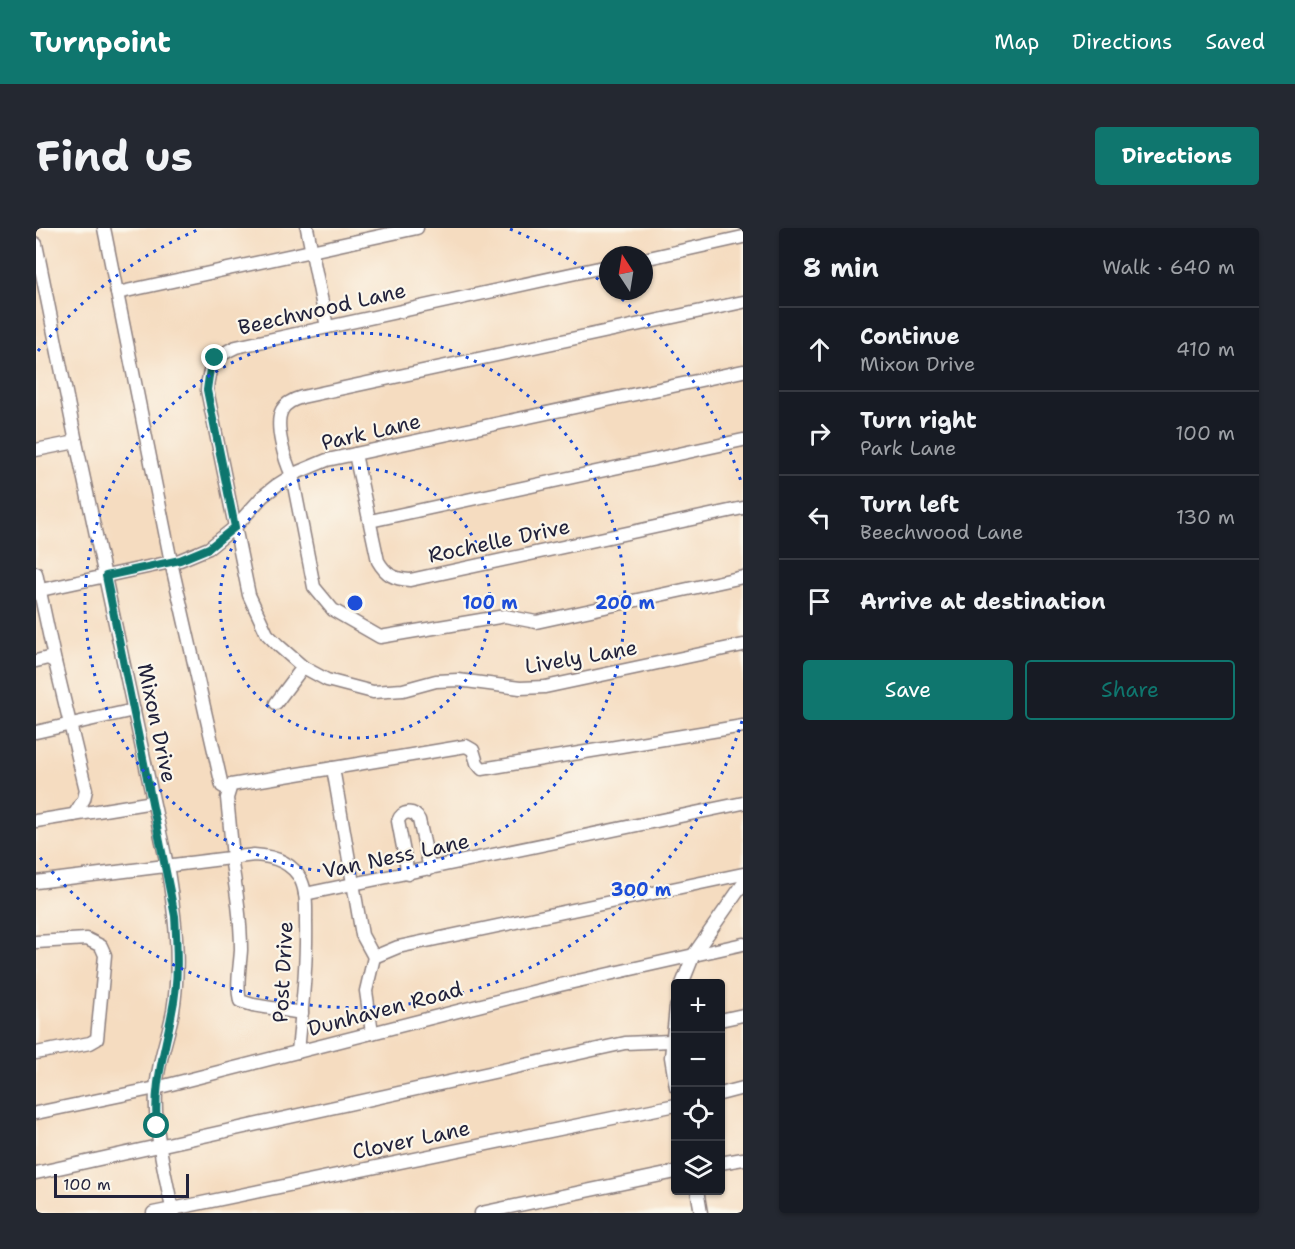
<!DOCTYPE html>
<html lang="en">
<head>
<meta charset="utf-8">
<style>
  body { margin:0; font-family:"Shantell Sans",sans-serif; background:#242831; color:#f1f3f6 }
  .controls { position:absolute; right:18px; bottom:18px; display:grid; overflow:hidden; border-radius:6px; box-shadow:0 2px 4px #0004 }
  .controls button { width:54px; height:54px; display:grid; place-items:center; padding:0; border:0; border-bottom:2px solid #363941; background:#171b24; color:#f1f3f6; font:30px sans-serif }
  .compass { position:absolute; left:563px; top:18px; width:54px; height:54px; border-radius:50%; background:#171b24; box-shadow:0 2px 4px #0004; rotate:348deg }
  .scale { position:absolute; left:18px; bottom:15px; width:135px; box-sizing:border-box; padding-left:6px; border:3px solid #22223b; border-top:0; font-size:16px; line-height:21px; white-space:nowrap; color:#22223b; -webkit-text-stroke:4px #fbf7ec; paint-order:stroke }
  .stop { position:absolute; width:18px; height:18px; margin:-14px; border:4px solid #0f766e; border-radius:50%; background:#fff }
  .stop.end { background:#0f766e; border-color:#fff; box-shadow:0 2px 6px #0008 }
  .list { margin:0; padding:0; list-style:none }
  h2 { display:flex; justify-content:space-between; align-items:center; height:78px; margin:0; padding:0 24px; font-size:26px }
  h2 small { font-size:20px; font-weight:400; color:#9ea1a6 }
  .list li { display:grid; grid-template-columns:39px 1fr auto; gap:18px; align-items:center; box-sizing:border-box; height:84px; padding:0 24px; border-top:2px solid #363941 }
  .list b { display:block; font-size:22px; white-space:nowrap }
  .list p { margin:0; font-size:20px; white-space:nowrap; color:#9ea1a6 }
  .list em { font-size:20px; font-style:normal; color:#9ea1a6 }
  .actions { display:flex; gap:12px; padding:18px 24px }
  .actions a { flex:1; padding:14px 0; border:2px solid #0f766e; border-radius:6px; text-align:center; font-size:21px; color:#0f766e }
  .actions .main { background:#0f766e; color:#fff }
  .icon { flex:none; width:33px; height:33px; fill:none; stroke:currentColor; stroke-width:2; stroke-linecap:round; stroke-linejoin:round }
  .map { position:relative; flex:none; width:707px; height:985px; overflow:hidden; border-radius:6px }
  header { display:flex; align-items:center; gap:36px; box-sizing:border-box; height:84px; padding:0 30px; background:#0f766e; color:#fff }
  header strong { font-size:28px }
  nav { display:flex; gap:33px; margin-inline-start:auto; font-size:21px }
  .intro { display:flex; align-items:center; justify-content:space-between; box-sizing:border-box; height:144px; padding:0 36px }
  h1 { margin:0; font-size:42px }
  .button { padding:15px 27px; border-radius:6px; background:#0f766e; color:#fff; font-size:21px; font-weight:700 }
  main { display:flex; gap:36px; padding:0 36px }
  aside { flex:1; background:#171b24; border-radius:6px; box-shadow:0 2px 4px #0004 }
  .map>svg:first-child { display:block }
</style>
</head>
<body>
<header>
<strong>Turnpoint</strong>
<nav><a>Map</a><a>Directions</a><a>Saved</a></nav>
</header>
<div class="intro"><h1>Find us</h1><a class="button">Directions</a></div>
<main>
<div class="map">
<svg width="707" height="985" viewBox="0 0 707 985">
  <rect width="100%" height="100%" fill="#fbf7ec"/>
  <filter id="ink" filterUnits="userSpaceOnUse"><feTurbulence type="fractalNoise" baseFrequency=".0167" numOctaves="2"/><feDisplacementMap in="SourceGraphic" scale="12" xChannelSelector="R" yChannelSelector="G"/><feConvolveMatrix kernelMatrix="1 2 1 2 8 2 1 2 1" color-interpolation-filters="sRGB"/></filter>
  <filter id="wash" filterUnits="userSpaceOnUse"><feTurbulence type="fractalNoise" baseFrequency=".008" numOctaves="4" result="noise"/><feDisplacementMap in="SourceGraphic" scale="24" xChannelSelector="R" yChannelSelector="G"/><feGaussianBlur stdDeviation="1.35" result="paint"/><feColorMatrix in="noise" values="0 0 0 0 0 0 0 0 0 0 0 0 0 0 0 0 0 1.4 0 .05"/><feComposite in="paint" operator="in"/></filter>
  <g filter="url(#wash)">
    <rect width="100%" height="100%" fill="#f5dcc0"/>
  </g>
  <g filter="url(#ink)">
    <g fill="none" stroke-linecap="round" stroke-linejoin="round">
      <defs>
        <g id="minor">
          <path d="M68,0l67,334 51,224 7,4"/>
          <path d="M271,0l20,99"/>
          <path d="M0,16l40,198 91,423c8,49 14,96 6,146 -5,27 -16,53 -17,80 -2,41 9,82 17,122"/>
          <path d="M608,31l99,-22"/>
          <path d="M572,38l-372,81c-21,9 -28,20 -29,43l42,205 18,39 12,12 24,21 24,13 46,12 30,-2 33,-9 22,-1 62,8 25,-1 198,-42"/>
          <path d="M81,65l300,-65"/>
          <path d="M707,74l-441,95c-7,2 -16,5 -20,13 -8,14 3,51 10,65l22,112 19,23 47,27 125,-21 31,6 207,-45"/>
          <path d="M0,222l40,-8"/>
          <path d="M319,226l23,107c8,14 16,18 32,19l333,-72"/>
          <path d="M334,293l373,-81"/>
          <path d="M0,345l19,89"/>
          <path d="M0,363l144,-31 29,-12 26,-21 28,-31 14,-11 19,-12 31,-13 416,-89"/>
          <path d="M0,433l12,-3 7,4 31,128 -2,9 -10,16"/>
          <path d="M240,475l27,-36"/>
          <path d="M0,504l98,-22"/>
          <path d="M297,540l29,167 12,22 24,-10 345,-73"/>
          <path d="M0,593l117,-19"/>
          <path d="M197,629l-6,-59 4,-13 235,-39 7,4 4,13 5,6 261,-43"/>
          <path d="M195,630c5,30 10,61 10,92 -1,17 -5,35 -1,51l13,4 49,8"/>
          <path d="M372,646l-10,-53c4,-11 16,-11 21,-1l11,49"/>
          <path d="M0,654l218,-27c18,1 38,7 47,25 6,13 5,28 5,42 1,43 -4,86 -8,130"/>
          <path d="M269,666l438,-91"/>
          <path d="M0,714l51,-3 14,7 4,9 -8,84 -7,4 -54,10"/>
          <path d="M646,756l12,-30 49,-70"/>
          <path d="M640,779l-5,50 5,30"/>
          <path d="M684,792l23,-5"/>
          <path d="M336,805l-6,-42 8,-34"/>
          <path d="M684,866l23,-6"/>
          <path d="M0,885l120,-25 404,-103 183,-41"/>
          <path d="M684,935l23,-4"/>
          <path d="M0,945l589,-130 46,-2"/>
          <path d="M661,962l4,23"/>
          <path d="M117,985l523,-108"/>
          <path d="M445,985l195,-41"/>
        </g>
      </defs>
      <use href="#minor" stroke="#8c7f7e" stroke-width="15"/>
      <use href="#minor" stroke="#fff" stroke-width="12"/>
    </g>
  </g>
  <g fill="none" stroke-linecap="round" stroke-linejoin="round" filter="url(#ink)">
    <path stroke="#0f766e" stroke-width="8" d="M121,898c-4,-42 8,-74 15,-114 7,-32 5,-64 3,-96l-69,-340 74,-16 29,-12 26,-21 -28,-137 3,-21 5,-11"/>
  </g>
  <g fill="none" stroke="#1d4ed8" stroke-width="3" stroke-dasharray="3 6">
    <circle cx="319" cy="375" r="135"/>
    <circle cx="319" cy="375" r="270"/>
    <path d="M706 493A405 405 0 0 1 2 627M2 123A405 405 0 0 1 164 1M474 1A405 405 0 0 1 571 58M579 65A405 405 0 0 1 706 257"/>
  </g>
  <g text-anchor="middle" stroke-width="4.5" stroke-linejoin="round" paint-order="stroke">
    <g font-size="21" fill="#22223b" stroke="#fbf7ec">
      <text transform="translate(286 81) rotate(-13)" y="7">Beechwood Lane</text>
      <text transform="translate(335 204) rotate(-13)" y="7">Park Lane</text>
      <text transform="translate(463 313) rotate(-12)" y="7">Rochelle Drive</text>
      <text transform="translate(545 429) rotate(-10)" y="7">Lively Lane</text>
      <text transform="translate(121 495) rotate(78)" y="7">Mixon Drive</text>
      <text transform="translate(360 628) rotate(-12)" y="7">Van Ness Lane</text>
      <text transform="translate(247 744) rotate(-87)" y="7">Post Drive</text>
      <text transform="translate(349 781) rotate(-15)" y="7">Dunhaven Road</text>
      <text transform="translate(375 912) rotate(-12)" y="7">Clover Lane</text>
    </g>
  </g>
  <circle cx="319" cy="375" r="9" fill="#1d4ed8" stroke="#fbf7ec" stroke-width="3"/>
  <g font-size="18" text-anchor="middle" font-weight="bold" fill="#1d4ed8" stroke="#fbf7ec" stroke-width="4.5" stroke-linejoin="round" paint-order="stroke">
    <text x="454" y="381">100 m</text>
    <text x="589" y="381">200 m</text>
    <text x="605" y="668">300 m</text>
  </g>
</svg>
<div class="controls">
<button>+</button>
<button>−</button>
<button><svg class="icon" aria-label="locate" viewBox="0 0 24 24"><circle cx="12" cy="12" r="6"/><path d="M12 2v4M12 18v4M2 12h4M18 12h4"/></svg></button>
<button><svg class="icon" aria-label="layers" viewBox="0 0 24 24"><path d="M12 4l9 5-9 5-9-5zM3 14l9 5 9-5"/></svg></button>
</div>
<svg class="compass" viewBox="-18 -18 36 36"><path d="M0-13l5 13h-10z" fill="#e53935"/><path d="M0 13l5-13h-10z" fill="#9ea1a6"/></svg>
<div class="scale">100 m</div>
<div class="stop" style="left:121px;top:898px"></div>
<div class="stop end" style="left:179px;top:130px"></div>
</div>
<aside>
<h2>8 min<small>Walk · 640 m</small></h2>
<ul class="list">
<li><svg class="icon" aria-label="ahead" viewBox="0 0 24 24"><path d="M12 20V5M6 11l6-6 6 6"/></svg><div><b>Continue</b><p>Mixon Drive</p></div><em>410 m</em></li>
<li><svg class="icon" aria-label="right" viewBox="0 0 24 24"><path d="M7 20v-9h11M14 6l5 5-5 5"/></svg><div><b>Turn right</b><p>Park Lane</p></div><em>100 m</em></li>
<li><svg class="icon" aria-label="left" viewBox="0 0 24 24"><path d="M17 20v-9H6M10 6l-5 5 5 5"/></svg><div><b>Turn left</b><p>Beechwood Lane</p></div><em>130 m</em></li>
<li><svg class="icon" aria-label="arrive" viewBox="0 0 24 24"><path d="M6 21V4h12l-3 4 3 4H6"/></svg><div><b>Arrive at destination</b></div></li>
</ul>
<div class="actions"><a class="main">Save</a><a>Share</a></div>
</aside>
</main>
</body>
</html>
